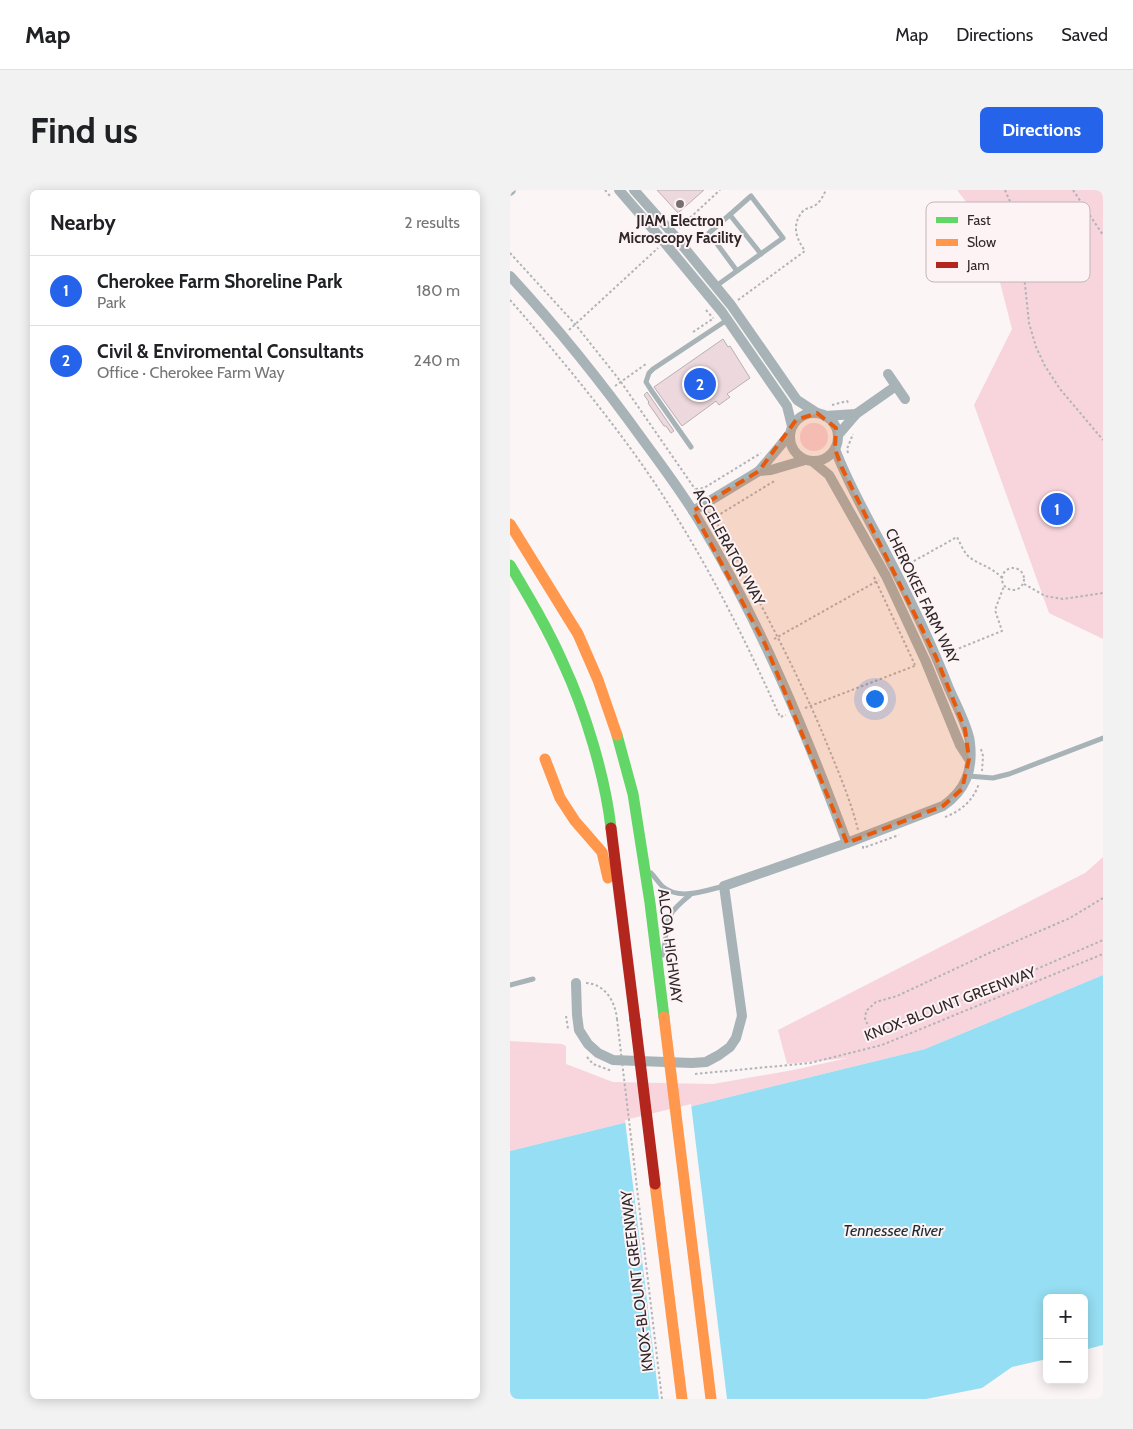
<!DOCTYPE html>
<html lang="en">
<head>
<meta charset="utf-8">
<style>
  body { margin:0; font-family:Cabin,sans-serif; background:#f2f2f2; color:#202124 }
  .controls { position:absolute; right:15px; bottom:15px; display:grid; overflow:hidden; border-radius:8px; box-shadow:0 2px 12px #0003 }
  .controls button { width:45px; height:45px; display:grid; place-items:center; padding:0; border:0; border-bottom:1px solid #e0e0e0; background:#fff; color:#202124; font:25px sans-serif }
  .you { position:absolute; left:364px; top:508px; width:18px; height:18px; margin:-12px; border:4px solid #fff; border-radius:50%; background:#1a73e8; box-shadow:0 0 0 8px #1a73e833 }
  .badge { display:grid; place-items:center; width:32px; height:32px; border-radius:50%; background:#2563eb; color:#fff; font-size:16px; font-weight:700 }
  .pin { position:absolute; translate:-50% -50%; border:2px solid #fff; box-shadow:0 1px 5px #0006 }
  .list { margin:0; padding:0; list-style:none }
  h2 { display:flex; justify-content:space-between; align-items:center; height:65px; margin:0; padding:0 20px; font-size:21px }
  h2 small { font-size:16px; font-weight:400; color:#757577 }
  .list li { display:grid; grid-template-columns:32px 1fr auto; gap:15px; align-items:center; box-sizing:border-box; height:70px; padding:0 20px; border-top:1px solid #e0e0e0 }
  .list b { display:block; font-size:19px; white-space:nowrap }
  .list p { margin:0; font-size:16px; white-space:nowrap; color:#757577 }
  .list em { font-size:16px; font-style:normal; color:#757577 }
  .map { position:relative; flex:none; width:593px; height:1209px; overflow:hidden; border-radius:8px }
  header { display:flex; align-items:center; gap:30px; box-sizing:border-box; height:70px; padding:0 25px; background:#fff; border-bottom:1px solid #e0e0e0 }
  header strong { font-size:24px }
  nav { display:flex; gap:28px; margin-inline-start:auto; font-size:18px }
  .intro { display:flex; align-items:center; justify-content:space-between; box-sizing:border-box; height:120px; padding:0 30px }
  h1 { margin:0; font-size:35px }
  .button { padding:12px 22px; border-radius:8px; background:#2563eb; color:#fff; font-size:18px; font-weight:700 }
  main { display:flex; gap:30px; padding:0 30px }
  aside { flex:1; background:#fff; border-radius:8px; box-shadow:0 2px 12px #0003 }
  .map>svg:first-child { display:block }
</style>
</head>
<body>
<header>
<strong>Map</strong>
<nav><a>Map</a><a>Directions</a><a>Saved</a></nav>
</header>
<div class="intro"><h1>Find us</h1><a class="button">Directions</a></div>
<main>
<aside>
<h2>Nearby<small>2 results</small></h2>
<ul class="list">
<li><span class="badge">1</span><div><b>Cherokee Farm Shoreline Park</b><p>Park</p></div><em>180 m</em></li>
<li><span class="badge">2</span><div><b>Civil &amp; Enviromental Consultants</b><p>Office · Cherokee Farm Way</p></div><em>240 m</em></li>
</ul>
</aside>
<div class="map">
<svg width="593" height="1209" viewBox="0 0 593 1209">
  <rect width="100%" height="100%" fill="#fbf5f6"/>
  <g fill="#f8d5dd">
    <path d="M447,0h146v449l-54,-26 -75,-208 38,-76 -26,-101z"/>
    <circle cx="304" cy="247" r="14"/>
    <path d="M593,667v118l-178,74 -415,102v-110l52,3 4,2v18l47,18 100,2 80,-14 55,-12 -61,6 -9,-34 307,-157z"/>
  </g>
  <path fill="#96def3" d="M593,785v370l-19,5v-52h-37v61l-35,8 -30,21 -56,11h-416v-248l415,-102z"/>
  <path fill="#fbf5f6" d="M181,914l36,295h-68l-34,-279z"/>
  <g fill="#ecd8dd" stroke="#b8b1b2">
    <path d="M147,0h47l-26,23z"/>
    <path d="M213,149l5,8 2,-1 20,32 -23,16 3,3 -11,8 -3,-4 -34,25 -28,-39z"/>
    <path d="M137,202l27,39 -3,2 -5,-7h-2l-16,-23 1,-1 -5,-7z"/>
  </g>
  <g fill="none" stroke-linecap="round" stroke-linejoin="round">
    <g stroke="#b0b4b7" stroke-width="2" stroke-dasharray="2.5 2.5" stroke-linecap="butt">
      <path d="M95,0l5,6"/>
      <path d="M495,0l10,23 5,24 9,86 7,24 9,19 15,23 43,51"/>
      <path d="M563,0l30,45"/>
      <path d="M169,38l41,-38"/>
      <path d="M0,63l65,71 46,58 74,107"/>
      <path d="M0,110c44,50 87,102 126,156 58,81 104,171 144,261l6,-2"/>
      <path d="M228,110l67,-49c-9,-13 -14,-26 -2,-40 3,-3 7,-3 11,-5 6,-3 9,-10 12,-16"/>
      <path d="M196,120l7,8"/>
      <path d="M59,140l89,-82"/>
      <path d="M183,142l21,-14"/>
      <path d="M105,196l31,-22"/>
      <path d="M322,215l15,-4 2,3"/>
      <path d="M338,263l-1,-4 6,-15"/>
      <path d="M188,308l-3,-9 9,-1 57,-35"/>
      <path d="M198,322l10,13c39,72 78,143 109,219 11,27 24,57 31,86"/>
      <path d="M202,329l64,-39"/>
      <path d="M395,376l52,-29c3,6 6,13 10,18 10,10 23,10 35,23"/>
      <circle cx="503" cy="389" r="11"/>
      <path d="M364,387l41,88"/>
      <path d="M514,394l21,12 18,3 40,-6"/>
      <path d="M264,449l105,-59"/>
      <path d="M435,464l57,-23 -7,-21 9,-24"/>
      <path d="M295,518l112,-43"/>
      <path d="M471,559l2,7 -1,15"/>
      <path d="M435,627c16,-6 29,-17 34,-34"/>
      <path d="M353,656v2l36,-13"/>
      <path d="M593,708l-33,20 -81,35 -92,43 -21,6 -10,9 -1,9 5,8 17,2 22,-8 121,-50 73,-32"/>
      <path d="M76,793c19,1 29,18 31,36"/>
      <path d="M56,826l2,13"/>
      <path d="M77,867l6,7 19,7"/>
      <path d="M185,884l115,-11 72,-18 221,-91"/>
    </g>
    <g stroke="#a7b3b6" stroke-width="5">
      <path d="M220,25l31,39"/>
      <path d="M206,96l7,-5 60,-43 -32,-42 -42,37 28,38"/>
      <path d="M181,257l-40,-57 -5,-8 3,-9 4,-4 74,-49"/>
      <path d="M458,586l25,2 16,-4 94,-36"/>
      <path d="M141,683c4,4 7,9 11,13 17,15 42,5 62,0"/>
      <path d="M153,765c7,-34 -4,-35 27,-60"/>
      <path d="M0,795l23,-6"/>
    </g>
    <g stroke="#a7b3b6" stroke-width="10">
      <path d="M109,0l45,52 58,70 65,94 5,20"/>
      <path d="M124,0l39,44 58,71 66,95 20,13"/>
      <path d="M0,1l1,-1"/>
      <path d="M0,86c48,52 92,107 133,164 20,27 41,55 58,84 60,100 105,209 146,319"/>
      <path d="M378,184l17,25"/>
      <circle cx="304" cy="247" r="24"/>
      <path d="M315,226l31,-2"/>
      <path d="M328,245l18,-21 40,-28"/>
      <path d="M302,271l17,14 57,101 40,86 34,83 9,14"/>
      <path d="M249,281l12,-1 34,-10"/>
      <path d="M183,321l66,-40 31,-37"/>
      <path d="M66,793l1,32 2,15 9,14 10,9 15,7 79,3 14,-1 13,-7 11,-8 6,-9 6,-22 -18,-130 123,-43 96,-37c23,-16 30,-36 27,-63 -1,-15 -16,-42 -22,-57 -18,-46 -40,-91 -63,-135 -17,-33 -37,-67 -50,-102"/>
    </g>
    <g stroke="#63d668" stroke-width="11">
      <path d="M0,375c19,32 38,64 53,98 22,47 42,113 48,165"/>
      <path d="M107,545l16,59 17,109 14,114"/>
    </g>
    <g stroke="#ff974d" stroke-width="11">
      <path d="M0,334l68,110 20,46 19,55"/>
      <path d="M35,569l15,39 15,23 27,31 6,26"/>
    </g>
    <path stroke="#b3261e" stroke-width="11" d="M101,638l24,192"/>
    <path stroke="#b0b4b7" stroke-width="2" stroke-dasharray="2.5 2.5" stroke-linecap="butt" d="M107,829l45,380"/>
    <g stroke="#ff974d" stroke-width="11">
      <path d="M154,827l47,382"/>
      <path d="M145,994l27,215"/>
    </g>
    <path stroke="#b3261e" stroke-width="11" d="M125,830l20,164"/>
  </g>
  <path fill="#e8590c" fill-opacity="0.2" stroke="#e8590c" stroke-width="4" stroke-dasharray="10 6" stroke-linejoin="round" d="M307,223l19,15 -1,21 7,19 94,189 29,72 4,30 -7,30 -19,17 -96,37 -82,-199 -72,-133 66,-40 37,-51z"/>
  <circle fill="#776f71" stroke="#fdf3f5" stroke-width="2" cx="170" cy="14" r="5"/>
  <g text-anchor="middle" stroke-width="4" stroke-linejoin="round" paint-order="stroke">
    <g font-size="15" font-weight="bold" fill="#302729" stroke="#fdf3f5">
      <text x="170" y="36">JIAM Electron<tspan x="170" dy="17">Microscopy Facility</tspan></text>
    </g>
    <g font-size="15" fill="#302729" stroke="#fdf3f5">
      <text transform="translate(219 357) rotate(61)" y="5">ACCELERATOR WAY</text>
      <text transform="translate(412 406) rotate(64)" y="5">CHEROKEE FARM WAY</text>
      <text transform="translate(160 756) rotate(83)" y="5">ALCOA HIGHWAY</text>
      <text transform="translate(440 814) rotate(-21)" y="5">KNOX-BLOUNT GREENWAY</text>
      <text transform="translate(127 1091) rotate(-97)" y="5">KNOX-BLOUNT GREENWAY</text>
    </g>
    <g font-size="16" font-style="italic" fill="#192c32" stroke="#fdf3f5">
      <text x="383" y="1046">Tennessee River</text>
    </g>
  </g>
  <rect x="416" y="12" width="164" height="80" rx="8" fill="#fdf3f5" stroke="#c0b6b8" stroke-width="1"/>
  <rect x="426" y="27" width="22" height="6" fill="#63d668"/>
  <rect x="426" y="49" width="22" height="7" fill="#ff974d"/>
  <rect x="426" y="72" width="22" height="6" fill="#b3261e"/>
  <g font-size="14" fill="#302729">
    <text x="457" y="35">Fast</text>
    <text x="457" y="57">Slow</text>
    <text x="457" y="80">Jam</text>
  </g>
</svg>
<div class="controls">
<button>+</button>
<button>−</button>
</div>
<div class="you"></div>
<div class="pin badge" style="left:547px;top:319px">1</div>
<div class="pin badge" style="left:190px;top:194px">2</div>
</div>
</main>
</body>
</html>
